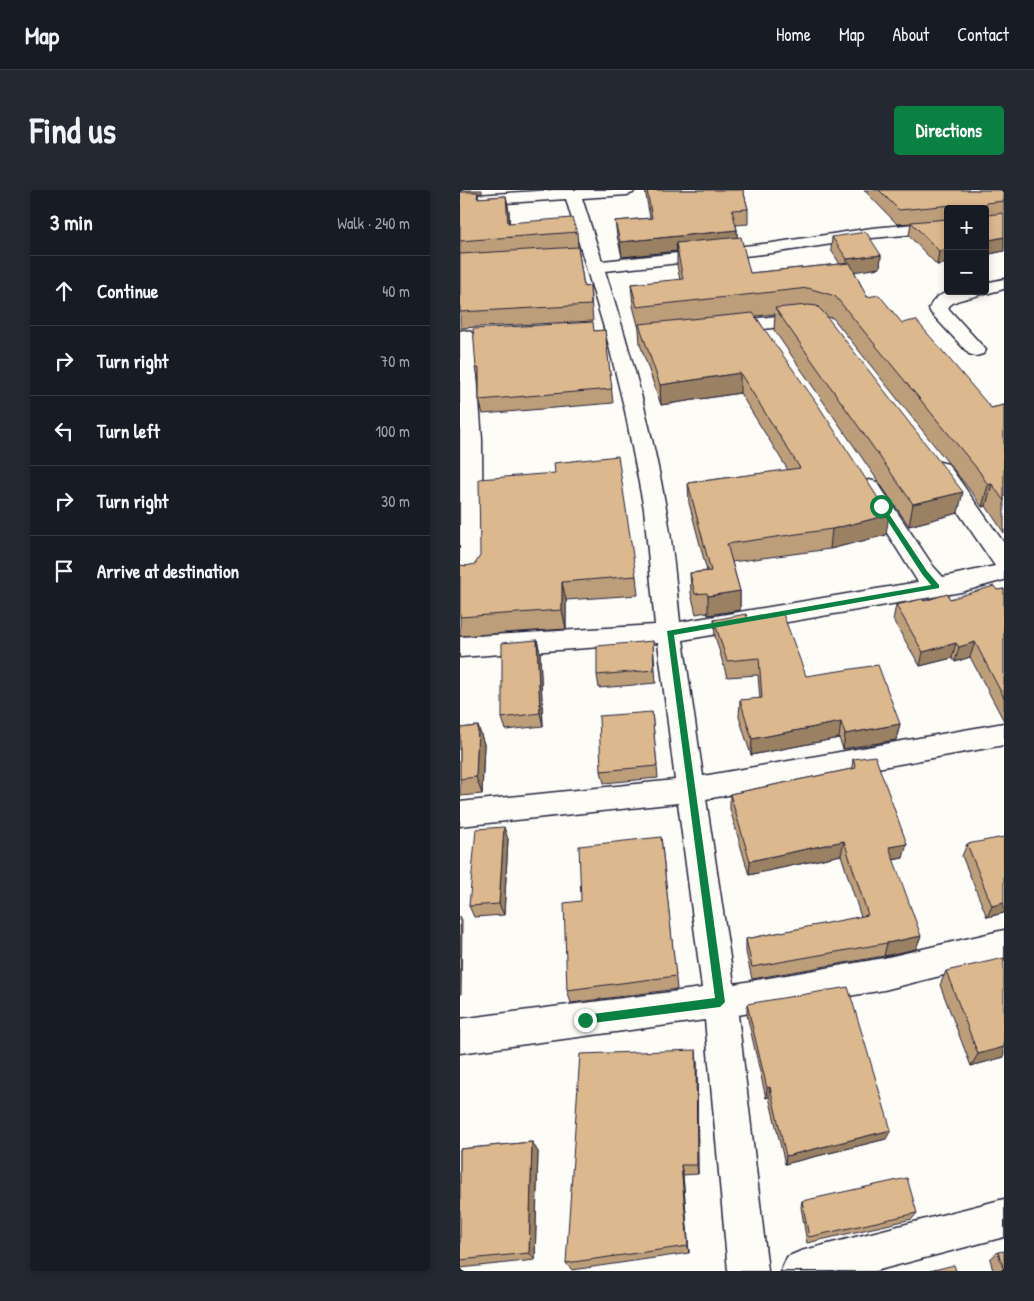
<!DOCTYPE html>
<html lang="en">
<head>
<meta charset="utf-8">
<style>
  body { margin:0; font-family:"Patrick Hand",sans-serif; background:#242831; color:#f1f3f6 }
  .controls { position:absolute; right:15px; top:15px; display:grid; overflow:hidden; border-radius:5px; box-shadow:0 2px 8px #0003 }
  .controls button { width:45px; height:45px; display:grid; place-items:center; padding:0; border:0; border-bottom:1px solid #363941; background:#171b24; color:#f1f3f6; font:25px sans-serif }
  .stop { position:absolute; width:15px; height:15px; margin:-11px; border:4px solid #0b8043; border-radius:50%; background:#fff }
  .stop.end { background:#0b8043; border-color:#fff; box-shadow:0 1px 5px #0008 }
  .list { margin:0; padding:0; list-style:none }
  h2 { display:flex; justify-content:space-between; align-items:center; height:65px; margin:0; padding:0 20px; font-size:21px }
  h2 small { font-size:16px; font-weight:400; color:#9ea1a6 }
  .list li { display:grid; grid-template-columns:32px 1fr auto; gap:15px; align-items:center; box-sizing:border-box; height:70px; padding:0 20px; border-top:1px solid #363941 }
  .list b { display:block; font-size:19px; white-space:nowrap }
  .list em { font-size:16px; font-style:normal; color:#9ea1a6 }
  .icon { flex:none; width:28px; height:28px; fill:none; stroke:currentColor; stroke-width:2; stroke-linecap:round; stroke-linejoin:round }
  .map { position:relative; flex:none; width:544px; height:1081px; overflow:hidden; border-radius:5px }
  header { display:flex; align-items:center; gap:30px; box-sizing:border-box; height:70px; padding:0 25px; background:#171b24; border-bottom:1px solid #363941 }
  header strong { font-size:24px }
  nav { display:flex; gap:28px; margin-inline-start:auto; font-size:18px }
  .intro { display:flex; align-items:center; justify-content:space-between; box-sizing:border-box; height:120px; padding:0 30px }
  h1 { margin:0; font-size:35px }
  .button { padding:12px 22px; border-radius:5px; background:#0b8043; color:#fff; font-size:18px; font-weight:700 }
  main { display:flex; gap:30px; padding:0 30px }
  aside { flex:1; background:#171b24; border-radius:5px; box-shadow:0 2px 8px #0003 }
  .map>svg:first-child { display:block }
</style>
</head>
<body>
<header>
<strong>Map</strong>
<nav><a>Home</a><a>Map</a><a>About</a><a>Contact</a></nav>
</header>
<div class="intro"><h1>Find us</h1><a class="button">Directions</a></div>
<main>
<aside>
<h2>3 min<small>Walk · 240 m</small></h2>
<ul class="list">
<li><svg class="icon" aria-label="ahead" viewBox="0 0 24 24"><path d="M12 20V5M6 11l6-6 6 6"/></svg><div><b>Continue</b></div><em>40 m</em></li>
<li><svg class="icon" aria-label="right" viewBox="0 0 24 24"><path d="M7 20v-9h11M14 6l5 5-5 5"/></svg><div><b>Turn right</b></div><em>70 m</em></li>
<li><svg class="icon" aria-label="left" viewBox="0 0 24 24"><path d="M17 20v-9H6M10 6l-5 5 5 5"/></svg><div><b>Turn left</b></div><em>100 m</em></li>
<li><svg class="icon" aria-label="right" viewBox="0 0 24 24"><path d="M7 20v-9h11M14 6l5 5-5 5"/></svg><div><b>Turn right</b></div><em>30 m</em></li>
<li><svg class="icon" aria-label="arrive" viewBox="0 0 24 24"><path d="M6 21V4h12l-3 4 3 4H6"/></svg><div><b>Arrive at destination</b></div></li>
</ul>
</aside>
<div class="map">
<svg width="544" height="1081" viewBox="0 0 544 1081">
  <rect width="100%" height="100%" fill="#fdfcf7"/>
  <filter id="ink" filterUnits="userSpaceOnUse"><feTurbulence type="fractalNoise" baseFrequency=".02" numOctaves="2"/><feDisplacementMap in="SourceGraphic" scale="10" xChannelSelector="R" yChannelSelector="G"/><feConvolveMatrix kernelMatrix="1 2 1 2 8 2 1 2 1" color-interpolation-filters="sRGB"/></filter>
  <g filter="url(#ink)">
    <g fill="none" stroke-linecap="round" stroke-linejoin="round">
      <defs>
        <g id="minor">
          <path d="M94,0h81l-2,3 -6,2 -45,3 20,63 170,-18 100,-15 76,-7v10l-76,7 -100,15 -167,18c25,78 47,157 61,237 7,37 10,76 14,114l238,-40 -60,-95 3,-5 8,-2 8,2 56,84 10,11 52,-11 -66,-97 3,-5 8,-2 8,2 56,79v37l-43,12 -278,48 20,136 301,-53v22l-298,54 28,185 150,-26 120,-28v30l-120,30 -146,25 30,256h-40l-23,-251 -245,33v-34l242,-31 -24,-185 -218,23v-24l215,-22 -17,-137 -198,14v-20l195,-12 -11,-116 -19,-98 -18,-73 -41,-139 -106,7v-10z"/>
          <path d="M544,89v10l-19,5h-4c-10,5 -27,4 -33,14l38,42 -3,4 -7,2 -7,-2 -38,-41 -2,-4c8,-23 37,-18 56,-18v-8z"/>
          <path d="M352,122l7,2 2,4 -2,4 -94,12 -7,-2 -2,-4 2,-4 7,-2z"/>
          <path d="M4,140l7,2 3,4 8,104 1,135 -3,6 -9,2 -9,-2 -2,-4v-246z"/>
          <path d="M544,1009v38l-129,34h-94l6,-14 14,-6z"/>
        </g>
      </defs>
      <use href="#minor" stroke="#22223b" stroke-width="3"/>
      <use href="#minor" fill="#fdfcf7" fill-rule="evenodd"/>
    </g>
    <g fill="#bd9e7a" stroke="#22223b">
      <path d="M0,0h22v3h-4l1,5 27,-2 3,15v12l68,9 1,15 6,40 6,-1 3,35 -133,7z"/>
      <path d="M185,0h98l5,19v15l-12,1 1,5v7l13,36 90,-9 -9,-14 1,-13 49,18 -1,13 -26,3 13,26 35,26 89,85 13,-3v128l-18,-27 -4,1 -9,-13 -140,-176 -6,-1 131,196 -49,13 -135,-196 1,-16 -19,2 130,219 -56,14 -98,13 8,29v19l-32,5 -1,-3 -11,2 -5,-21 -1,-20 17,-2 -18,-68 -1,-20 100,-13 -48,-77 -79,12 -21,-61 -1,-15 -6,-23 -2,-22 49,-4 -3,-15v-14l-55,6 -5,-21 -2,-15 35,-3z"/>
      <path d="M404,0h140v61l-19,4v-46h-37v54l-11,2 -28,-29 2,-13 -14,1z"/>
      <path d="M145,140l8,73 -130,11 -4,-14v-19l-3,-13 118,-37z"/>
      <path d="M0,375l6,1 170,10 2,19 -72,5v29l-106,7z"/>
      <path d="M544,399v132l-34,-64 -15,5 -3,-4 -32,8 -27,-46 3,-15 28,-4 26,-2z"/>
      <path d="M254,430h34l58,56 94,48 -4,16 -53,9 -4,-11 -88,17 -12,-38 1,-17 20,-1 -2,-24 -31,2 -12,-41z"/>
      <path d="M77,450l3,13 3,73 -37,4 -4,-12z"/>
      <path d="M193,451l3,42 -57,5 -2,-13z"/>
      <path d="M192,522l6,66 -54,5 -3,-12z"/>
      <path d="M18,536l6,18 -2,50 -22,2v-68z"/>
      <path d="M393,569l50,99 -10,2 23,89 -32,7 -132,23 -6,-27v-13l115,-22 -20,-62 -92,20 -19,-66v-15l122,-25z"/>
      <path d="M201,647l16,152 -106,14 -4,-13 14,-89z"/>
      <path d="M48,649l-4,76 -30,2 -5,-11z"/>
      <path d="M507,654l37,69 -17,4 -25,-61z"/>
      <path d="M486,781l58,86 -33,9 -31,-81z"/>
      <path d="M287,814l139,135 -101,25 -16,-67 -3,1 -19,-83z"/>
      <path d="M237,872l1,112 -15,1 6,78 -117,17 -6,-7z"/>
      <path d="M72,952l6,10 -3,108 -75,8v-119z"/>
      <path d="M342,1011l115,12 -5,6 -105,24 -6,-36z"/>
      <path d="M538,1062l6,19h-11l-3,-12z"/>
    </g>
    <g fill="#9a8163" stroke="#22223b">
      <path d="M46,6l3,15 1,27 -2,-15z"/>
      <path d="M277,40v15l-61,-2 1,8 -55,6 -2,-15z"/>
      <path d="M544,47v14l-19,4v-14z"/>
      <path d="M488,59v14l-11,2 2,-14z"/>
      <path d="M421,65l-1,13 -34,5 1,-14z"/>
      <path d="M280,183v20l-79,12 -1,-20z"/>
      <path d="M532,294l-6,22 -4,1 6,-22z"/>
      <path d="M503,302l-5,21 -49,13 4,-22z"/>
      <path d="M429,325l-3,20 -56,14 2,-20z"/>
      <path d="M102,392l4,18v29l-4,-19z"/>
      <path d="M280,401v19l-32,5v-19z"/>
      <path d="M77,450l3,13 3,73 -3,-13z"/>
      <path d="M515,452l-5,15 -15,5 4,-15z"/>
      <path d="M496,453l-4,15 -32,8 3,-14z"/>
      <path d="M381,532l-2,16 -88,17 1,-16z"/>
      <path d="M440,534l-4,16 -53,9 2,-15z"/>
      <path d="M18,536l6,18 -2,50 -6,-17z"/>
      <path d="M44,637l4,12 -4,76 -5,-11z"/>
      <path d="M384,651l-3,14 -92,20 1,-14z"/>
      <path d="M447,654l-4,14 -18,3 4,-14z"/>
      <path d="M544,713v10l-17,4 5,-11z"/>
      <path d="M0,726l2,4 -1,75 -1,-1z"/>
      <path d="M461,746l-5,13 -32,7 3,-13z"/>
      <path d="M544,857v10l-33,9 7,-12z"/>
      <path d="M236,860l1,12 1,112 -1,-9z"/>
      <path d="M310,897l-1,10 -3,1 1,-10z"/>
      <path d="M431,940l-5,9 -101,25 1,-8z"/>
      <path d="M72,952l6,10 -3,108 -6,-7z"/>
      <path d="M221,975l2,10 6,78 -1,-7z"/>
    </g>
    <g fill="#dcb88e" stroke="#22223b">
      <path d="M187,0h96l5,19 -16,1 5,20 -117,12 -5,-21 37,-3z"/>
      <path d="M419,0h125v11l-18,2 1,12 17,-2v24l-19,4v-32h-33v-4l-53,5z"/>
      <path d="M0,2h18l-1,6 29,-2 2,27 64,-5 5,14 -117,9z"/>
      <path d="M488,29v30l-9,2 -28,-29z"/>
      <path d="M406,42l15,23 -34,4 -15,-22z"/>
      <path d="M281,47l9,36 100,-10 17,34 12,-2 23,28 14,-3 75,88 13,-3v96l-12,-17 -4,1 -9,-14 -144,-175 -27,-8 -171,19 -6,-23 52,-5 -7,-36z"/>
      <path d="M118,57l6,40 6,-1 1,19 -131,7v-58z"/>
      <path d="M348,115l9,1 7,7 139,179 -50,12 -138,-196z"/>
      <path d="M293,123l65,92 71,110 -57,14 -105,15 13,47 -32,5 -1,-3 -12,1 -5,-21 21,-2 -23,-88 112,-15 -60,-95 -80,12 -21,-61z"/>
      <path d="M133,132l1,9 11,-1 7,59 -133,11v-32h-3l-3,-39z"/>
      <path d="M158,266l18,120 -74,6v28l-102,7v-52l6,1 9,-2 5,-8 -1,-77 76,-6 -1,-10z"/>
      <path d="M534,396l3,4 7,-1v109l-29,-56 -16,5 -3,-4 -33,9 -27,-47 26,-6 2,2 23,-7 3,5z"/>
      <path d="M286,424l2,6 35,-6 23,62 72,-11 22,59 -55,10 -4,-12 -89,17 -12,-39 22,-2 -3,-40 -32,3 -13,-41z"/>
      <path d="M77,450l3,73 -38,5v-75z"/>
      <path d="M193,451l1,29 -57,5v-29z"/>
      <path d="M192,522l5,54 -56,5 -2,-55z"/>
      <path d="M18,536l-2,51 -16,2v-51z"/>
      <path d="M415,566l32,88 -18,3 32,89 -34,7 -135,24 -6,-28 122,-24 -24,-74 -94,20 -20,-67 126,-26 -3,-9z"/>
      <path d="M44,637l-5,77 -30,2 7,-77z"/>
      <path d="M201,647l15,139 -109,14 -3,-87 17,-2 -2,-55z"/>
      <path d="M544,647v66l-12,3 -25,-62z"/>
      <path d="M544,768v89l-26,7 -32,-83z"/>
      <path d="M388,797l43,143 -105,26 -16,-69 -3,1 -20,-84z"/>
      <path d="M236,860l1,115h-16l7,81 -122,17 14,-209z"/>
      <path d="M72,952l-3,111 -69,7v-111z"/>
      <path d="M447,988l10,35 -108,24 -7,-36z"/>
      <path d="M544,1061v19l-6,-18z"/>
      <path d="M494,1075l2,6h-26z"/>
    </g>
  </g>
  <path fill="#0b8043" d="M421,314l2,1 44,66 12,14v3l-265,47 51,367 -5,5 -135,17 -3,-1 -2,-3 5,-5 130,-17 -48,-367 264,-46 -9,-11 -44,-68z"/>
</svg>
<div class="controls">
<button>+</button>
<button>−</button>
</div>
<div class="stop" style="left:421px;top:316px"></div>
<div class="stop end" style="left:125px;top:830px"></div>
</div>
</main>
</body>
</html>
